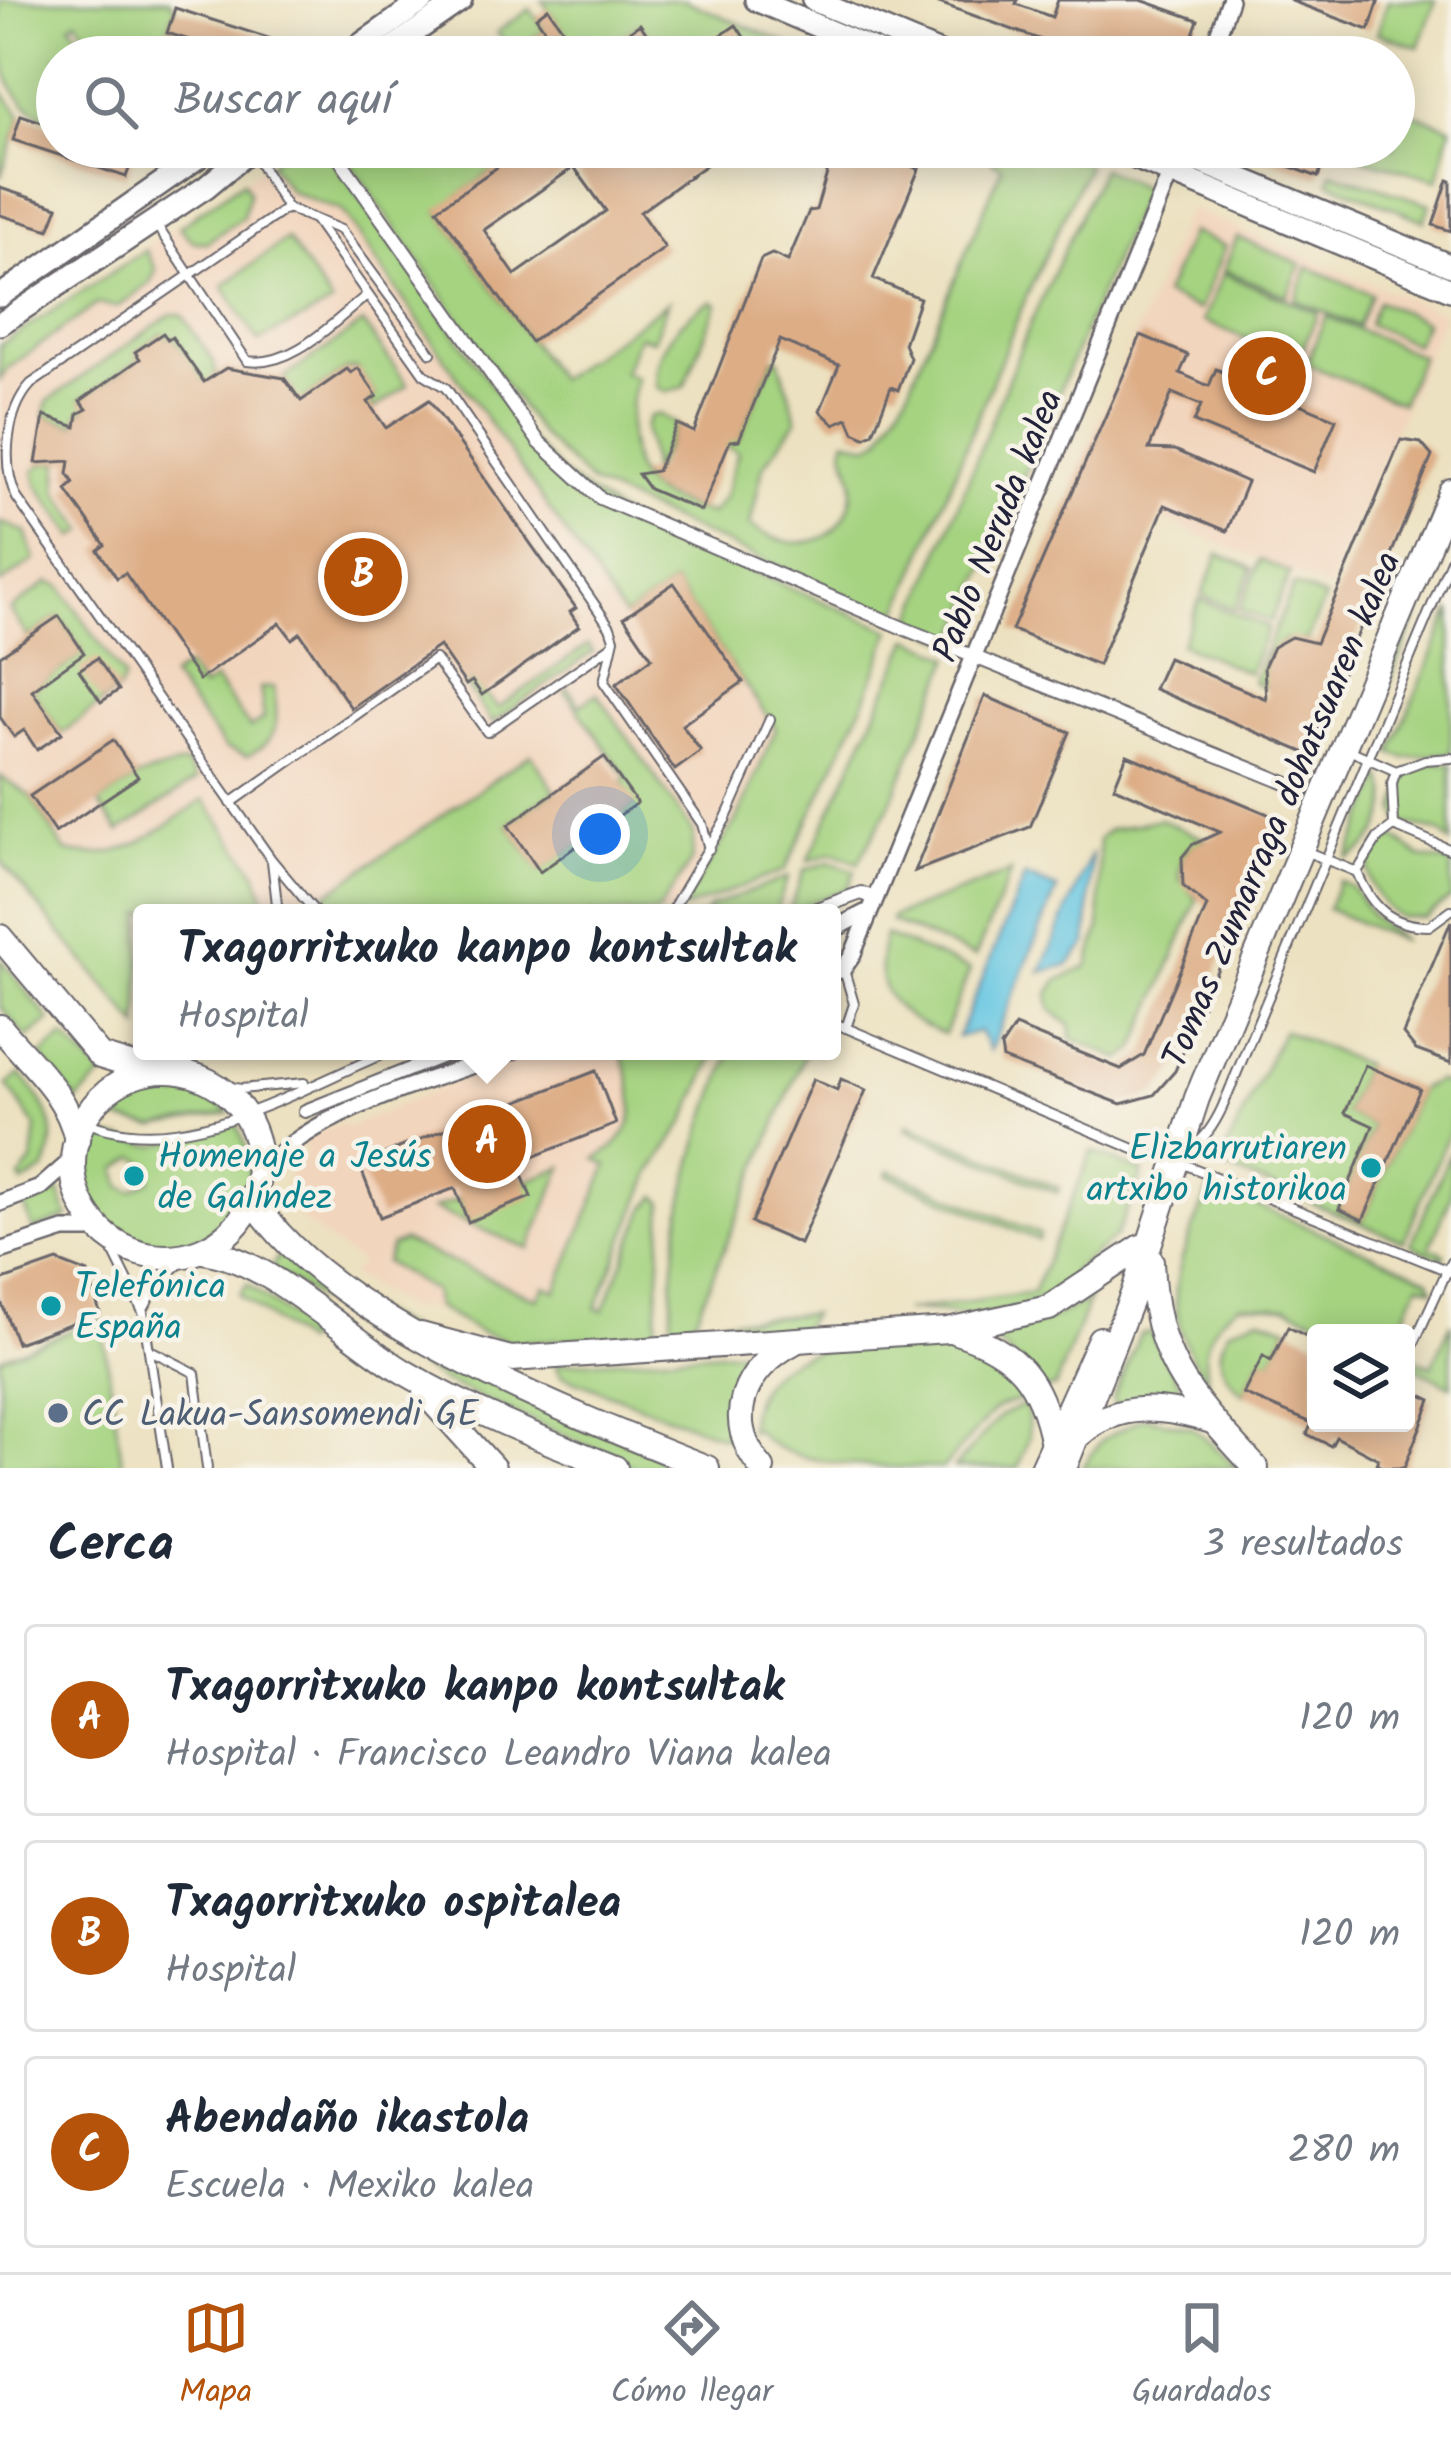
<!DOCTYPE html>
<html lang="es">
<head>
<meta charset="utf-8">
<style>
  body { margin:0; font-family:Kalam,sans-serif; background:#f2f2f3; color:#1f2937 }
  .controls { position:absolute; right:36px; bottom:36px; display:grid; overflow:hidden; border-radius:12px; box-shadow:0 6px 30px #0003 }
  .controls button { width:108px; height:108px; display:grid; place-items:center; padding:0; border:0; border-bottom:3px solid #e0e1e3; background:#fff; color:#1f2937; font:60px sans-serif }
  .you { position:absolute; left:600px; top:834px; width:42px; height:42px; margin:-30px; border:9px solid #fff; border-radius:50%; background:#1a73e8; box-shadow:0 0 0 18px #1a73e833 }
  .badge { display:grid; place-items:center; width:78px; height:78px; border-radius:50%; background:#b45309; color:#fff; font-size:39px; font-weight:700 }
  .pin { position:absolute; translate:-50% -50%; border:6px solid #fff; box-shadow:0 3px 12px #0006 }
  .popup { position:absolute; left:133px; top:904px; width:708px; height:156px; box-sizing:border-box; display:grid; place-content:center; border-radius:12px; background:#fff; filter:drop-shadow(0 3px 9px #0005); font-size:39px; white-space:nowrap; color:#747a83 }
  .popup b { font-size:45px; color:#1f2937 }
  .popup::after { content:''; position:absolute; left:50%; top:100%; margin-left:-24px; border:24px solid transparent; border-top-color:#fff }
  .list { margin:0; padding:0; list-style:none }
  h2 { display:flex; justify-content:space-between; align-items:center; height:156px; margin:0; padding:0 48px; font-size:51px }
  h2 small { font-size:39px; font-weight:400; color:#747a83 }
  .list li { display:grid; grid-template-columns:78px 1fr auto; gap:36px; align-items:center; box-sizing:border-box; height:192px; margin:0 24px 24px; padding:0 24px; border:3px solid #e0e1e3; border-radius:12px }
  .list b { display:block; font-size:45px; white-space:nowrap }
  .list p { margin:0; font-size:39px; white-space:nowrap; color:#747a83 }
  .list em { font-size:39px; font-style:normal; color:#747a83 }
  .icon { flex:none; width:66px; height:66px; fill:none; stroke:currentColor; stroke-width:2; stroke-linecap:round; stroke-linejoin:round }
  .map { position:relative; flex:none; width:1451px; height:1468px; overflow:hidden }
  .search { position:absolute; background:#fff; box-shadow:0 6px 30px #0003; left:36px; right:36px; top:36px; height:132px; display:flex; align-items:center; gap:30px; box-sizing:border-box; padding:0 42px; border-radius:66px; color:#747a83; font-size:45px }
  .sheet { height:804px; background:#fff }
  nav { display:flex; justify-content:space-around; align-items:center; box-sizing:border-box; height:168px; border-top:3px solid #e0e1e3; background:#fff; font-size:33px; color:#747a83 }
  nav a { display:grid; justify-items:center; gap:6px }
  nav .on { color:#b45309 }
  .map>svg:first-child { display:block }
</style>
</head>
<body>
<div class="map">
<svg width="1451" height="1468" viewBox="0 0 1451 1468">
  <rect width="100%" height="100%" fill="#f7f3e8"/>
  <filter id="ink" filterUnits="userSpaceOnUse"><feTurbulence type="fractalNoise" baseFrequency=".00833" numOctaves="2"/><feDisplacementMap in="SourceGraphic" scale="24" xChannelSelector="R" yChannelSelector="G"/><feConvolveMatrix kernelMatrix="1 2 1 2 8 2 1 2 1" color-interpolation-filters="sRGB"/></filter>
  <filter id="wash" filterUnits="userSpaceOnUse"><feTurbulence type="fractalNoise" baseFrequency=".004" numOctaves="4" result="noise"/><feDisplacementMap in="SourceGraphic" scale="48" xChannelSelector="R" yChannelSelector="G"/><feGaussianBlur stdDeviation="2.7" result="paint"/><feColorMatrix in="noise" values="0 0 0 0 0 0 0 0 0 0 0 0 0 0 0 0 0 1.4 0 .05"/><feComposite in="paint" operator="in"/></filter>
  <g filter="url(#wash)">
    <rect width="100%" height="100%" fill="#ece1c0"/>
    <g fill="#f2d5bd">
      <path d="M292,147h15l252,346 272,128 -113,276 -43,16h-533v115l-36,-35 -106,-133v-515z"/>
      <path d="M1189,208l255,106 -116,274 -255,-106z"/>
      <path d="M529,1051h92l15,56 -2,30 -93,205 -14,1 -46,-10 -44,-26 -3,5 -12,-7 -12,6 -59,-36 9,-12 -56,-41 -12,-14 -7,-21 5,-15 17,-19 -5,-13 38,-16 10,3 117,-51 33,-8 4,-7z"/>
    </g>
    <g fill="#a5d380" stroke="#647a5e" stroke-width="3" fill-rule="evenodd">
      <path d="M0,0h170l5,8 -16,49h-57l-25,-37 -7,4 25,33h-38v65c-57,-20 -57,-64 -57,-122z"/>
      <path d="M542,0h142l111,47 -4,10h-128l-23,-33 -47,33h-11z"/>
      <path d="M1388,0h48l-17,47 -42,-14z"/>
      <path d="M530,9l15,21 -34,23 -14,-21z"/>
      <path d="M0,88l21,27 -21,63z"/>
      <path d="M1394,107l57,20 -13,53 -99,-28 2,-5h53z"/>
      <path d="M292,147h33l201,288 40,42 62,42 263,111 -25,68 -81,172 -106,41 60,-96 37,-86 -102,-146 -50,34 -282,-406 -52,-20 -21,-28z"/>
      <path d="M339,147h187l-88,63 120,170 110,-78 -15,38 -14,-4 -15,36 13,6c-9,27 -14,89 11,110 15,12 44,20 63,26l14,-18 13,-44 -25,-12 26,-1 34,-80h6l18,61 -34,47 -13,58c45,33 100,20 103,-41 0,-20 -13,-25 -7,-45l22,6 12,-6 27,-46 95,-226 -10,-6 5,-14h45l46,18 -61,130 -131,324 -304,-135 -52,-50z"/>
      <path d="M1102,168l42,20 -190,455 -43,-19 119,-300z"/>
      <path d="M1332,172l98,32 -6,17 -95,-39z"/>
      <path d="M243,181l6,12 -6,24 -36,25h-13l-15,-15z"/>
      <path d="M1191,232l34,14 -26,64 -35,-15z"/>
      <path d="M1237,237l64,27 -14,32 -63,-26z"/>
      <path d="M287,239l45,65 -74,37 -35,-55z"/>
      <path d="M146,250l10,20 -6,13 -33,24 -20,-3 -89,64 -8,12v-35z"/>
      <path d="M1308,267l63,27 -13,32 -63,-26z"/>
      <path d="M1223,273l95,40 -20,47 -95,-39z"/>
      <path d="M712,301l5,3 -33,83 -18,5 -9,-5c-5,-36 24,-71 55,-86z"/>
      <path d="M1378,301l47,20 -10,23 -47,-20z"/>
      <path d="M171,314l11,1 32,47 5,42 -47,-67 -4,3 -6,-7 -26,19 4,7 -59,41 6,9 -9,5 -2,11 -32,-9 4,-15z"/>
      <path d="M1326,316l95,40 -20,47 -95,-39z"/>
      <path d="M363,323l45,62 -35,25 -3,-9 6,-5 -18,-28 -11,1 -67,47 14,-24 -10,-14z"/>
      <path d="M659,414l18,10 -25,48 -7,-45 5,-11z"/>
      <path d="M59,462l-2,29 28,40 -10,6 -38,-52 -3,-14 9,-8z"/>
      <path d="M0,522l26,10 9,28 -35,24z"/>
      <path d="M1439,550l5,2 -79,190 -5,-2z"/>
      <path d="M1219,554l33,14 -17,41 -33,-14z"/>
      <path d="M1260,560l30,13 -20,49 -30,-12z"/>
      <path d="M48,582l12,4 64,92 -5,12 -57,43 -30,-43 52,-37 -25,-37 -31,21 -18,-27z"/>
      <path d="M1294,585l31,13 -18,42 -22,-1 -17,14 -4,22 12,17 -23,-10z"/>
      <path d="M1200,599l68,29 -19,45 -68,-29z"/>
      <path d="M1451,610v143l-47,5 -13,-5z"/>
      <path d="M910,638l41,19 -61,148 -32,58 -25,-10 -25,8z"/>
      <path d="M588,645l5,7 -101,71 -26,-38 6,-4 26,27z"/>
      <path d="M186,667l16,21 13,-8 35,48 14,-10 -4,-30 14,-1c4,36 7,51 -27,69l-22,-8 -54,-71z"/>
      <path d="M568,688l12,17 17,-12 97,140 -2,27 -35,53h-323l-10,-17 207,-142 24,37 -47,34 32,46 96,-67 -14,-22 5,-4 -62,-87z"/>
      <path d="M1434,762l17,3v78l-11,-11 -39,-10 -5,-12 12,-38z"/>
      <path d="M185,763l11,17 -77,52 -20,-29 39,-26z"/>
      <path d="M0,776l30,20 35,55c58,15 92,-20 139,-52l53,75 11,39h-126l-3,114 -139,-167z"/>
      <path d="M1382,777c16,27 -5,71 -34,81z"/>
      <path d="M1160,819l48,21c-21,4 -30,17 -28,39l17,21 -62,150 -14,9 -50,-21v-12l-20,-16 -3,-15 9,-14 31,-15 12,-38 -1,-89 10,-9z"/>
      <path d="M1394,837l26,20 31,6v35l-26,20 -26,-1c-30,-19 -47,-64 -5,-80z"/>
      <path d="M830,862l25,9 -7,17 -59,24 15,-42z"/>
      <path d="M1011,872l-36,85 -84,-36 1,-4z"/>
      <path d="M788,877l-13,36h-70l5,-6z"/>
      <path d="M1339,881l14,7 18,28 32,25 -76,-32z"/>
      <path d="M885,935l85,35 -26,64c-49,-17 -75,-46 -59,-99z"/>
      <path d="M0,959l50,61 -23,18 -27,-32z"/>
      <path d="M1283,1030l82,35 -20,48 28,13 -34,83 24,11 57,-131 18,-8 13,6v40l-47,114 -185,-76z"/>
      <path d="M64,1037l39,39 -26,25 -36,-45z"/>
      <path d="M621,1051h95l-30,69 -34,51 -56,137 7,3 42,-102 12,-13 6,7 -7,132 -144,7 -31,-9 -45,-26 -3,-16 -48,-29 6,-16 12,-5 134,58 7,-13 12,5 52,-126 -12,-6c49,-27 40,-62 25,-108z"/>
      <path d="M732,1051h74l-111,268 -23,15c-3,-104 20,-188 60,-283z"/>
      <path d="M20,1074c27,32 42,54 25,96l-22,13 -3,-5 12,-17 4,-34 -29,-42z"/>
      <path d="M166,1083l41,11 22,19 -74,14 -56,-11 23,-22z"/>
      <path d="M236,1123c76,145 -199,176 -147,9l66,14zM136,1157l11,6 4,17 -19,11 -11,-5 -4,-17z"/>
      <path d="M908,1124l151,64 -2,5 -151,-64z"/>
      <path d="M1451,1150v46l-21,51 15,7 -2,5 -32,-14z"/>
      <path d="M1092,1151l51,21 -27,64 -44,36 5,8c-28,19 -80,40 -116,35 -21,-3 -35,-6 -57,-4l129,-18z"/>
      <path d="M563,1167l-34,82 -96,-40 26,-10 9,22 56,-39z"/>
      <path d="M889,1170l151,64 -2,6 -151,-65z"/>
      <path d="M1211,1186l217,92 5,10 -14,-5 -22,50h-47l-63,-26 -47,-3c-31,19 -40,44 -32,79 -54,-78 -31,-117 3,-197z"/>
      <path d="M59,1191l9,26 -35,13 -9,-26z"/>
      <path d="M280,1254l38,29 365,185h-46l-195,-87 -171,-113z"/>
      <path d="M247,1284l64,49 -8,10 -64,-48z"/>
      <path d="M1089,1300l-34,87 -10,2 -57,-56 57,-11z"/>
      <path d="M811,1314l-8,13 -94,6 4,-12z"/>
      <path d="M1259,1317l29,10 -17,34 -9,-4 -19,37c-21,-22 -30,-35 -15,-64z"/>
      <path d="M101,1319l22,149h-123v-110z"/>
      <path d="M1451,1323v63l-45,-23v-7l26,10z"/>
      <path d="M1151,1332l40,72 -77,2 -1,-8 27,-64z"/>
      <path d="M941,1343l51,12 38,41 -34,12 -53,60c-55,0 -163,0 -188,-39l-6,2c2,-100 119,-83 192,-88z"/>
      <path d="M762,1349l-25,32 -4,54 -11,2 -161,-62 -5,-11z"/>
      <path d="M1027,1404l2,33 -11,31h-64l47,-53z"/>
      <path d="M1144,1417l49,11 45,40h-156l20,-28z"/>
    </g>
    <g fill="#64c6e2" stroke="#43748e" stroke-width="3">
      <path d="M1092,852l-5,92 -19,21 -27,7z"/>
      <path d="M1025,876l32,13 -67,162 -11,-20 -21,6z"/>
    </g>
    <g id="blocks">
      <g fill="#ddad86" fill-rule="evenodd">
        <path d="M931,0h87l-2,4 36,13 6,-17h83l57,20 -13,37h-97z"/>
        <path d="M1289,0h90l-10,30z"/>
        <path d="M175,8l115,37 -5,12h-42l-76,-24z"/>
        <path d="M548,8l34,49h-76l39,-27 -9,-13z"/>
        <path d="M640,24l23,33h-70z"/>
        <path d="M736,25l8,12 -29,20 -8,-12z"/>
        <path d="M21,115l36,12v20h60l18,6 -9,24 -113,-37z"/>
        <path d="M526,147h205l-91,65 25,36 -134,94 -94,-133zM574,167l32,44 -91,64 -31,-45z"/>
        <path d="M835,147h26l58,22 -46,110 47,19 -16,46 6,14 -12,32 -7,-3 -18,46 -8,4 -11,-5 -6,-14 -14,6 -14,-13 19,-46 -59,-25 -41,100 -9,1 -29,70 -52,-22 -11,-15 19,-3 20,-47 17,8 67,-173 11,-5 16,7 21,-50 7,-1z"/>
        <path d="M1237,147h92l-11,30z"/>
        <path d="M1448,180l3,1v50l-18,-6z"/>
        <path d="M0,188l58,19 -9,23 -49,-15z"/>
        <path d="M163,333l5,7 4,-3 32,45 22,-14 58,10 17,23 46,-32 4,4 7,-5 19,28 -9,6 18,26 43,-28 147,208 -6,4 9,14 -97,69 -10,-14 -6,4 -27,-39 -88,62 -51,-75 -8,6 -12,-16 -81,57 -74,-107 -8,5 -19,-28 7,-5 -39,-55 8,-7 -6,-9 2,-13 -34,2 8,-47 32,11 2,-13 9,-5 -7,-8 60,-42 -5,-7z"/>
        <path d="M1141,335l47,20 -8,18 29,13 7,-17 120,50 -22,53 -120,-50 7,-17 -29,-12 -23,56 26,1 72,32 -20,49 -62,-26 -67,160 -86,-35z"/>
        <path d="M1401,440l20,3 11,13 -124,298 -154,-65 14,-31 98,41 -2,-32 9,-20 18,-10 25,6z"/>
        <path d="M674,583l69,99 -61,43 19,26 -26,19 -59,-86 36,-26 -28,-41z"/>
        <path d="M59,616l25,37 -52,37 30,43 -25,17 -13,-20 -10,7 -14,-20v-61z"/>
        <path d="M97,658l22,32 -18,12 -22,-32z"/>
        <path d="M985,696l85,36 -40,95 -115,44z"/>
        <path d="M113,740l25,37 -83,56 -25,-37z"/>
        <path d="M1127,755l153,64 -105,252 -21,24 -33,9 -118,-45 -2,-12 14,-21 106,43 23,-14 63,-149 -24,-20 -1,-29 10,-12 28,-13 -106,-45z"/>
        <path d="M604,757l33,46 -97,69 -32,-47z"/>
        <path d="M1451,921v142l-35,-13 -13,-16z"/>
        <path d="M1365,1065l55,24 -57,131 -24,-11 34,-83 -28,-13z"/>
        <path d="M596,1071l20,53 -99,39 14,34 -63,25 -13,-34 -75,29 -21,-53 92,-37 26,-22 26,2z"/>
        <path d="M813,1079l24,11 4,-11 25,11 -66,154 -49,-21z"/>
        <path d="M57,1261l31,12 12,40 -83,30 -17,-44v-18z"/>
        <path d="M1288,1327l28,14v82h90v-35l25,12 -27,68h-20l-8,-4 2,-5 -42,-22 -5,9 -24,-12 5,-11 -69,-29 20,-38 8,5z"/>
      </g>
    </g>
  </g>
  <g filter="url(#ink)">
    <use href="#blocks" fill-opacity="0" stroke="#69656a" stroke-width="3"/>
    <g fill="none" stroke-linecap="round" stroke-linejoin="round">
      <defs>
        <g id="service">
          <path d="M252,151l35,57 54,22 90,123"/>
          <path d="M287,208l-256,176c-25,27 -30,82 -14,114l254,361 45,54"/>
          <path d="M315,220l109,154 22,14 164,239 4,12 -10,43 98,142 7,25"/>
          <path d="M155,223l92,138c45,7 85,-38 119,-65"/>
          <path d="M1349,750l47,21 29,-11 26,-2"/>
          <path d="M231,803l204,-144 52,73 123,-85"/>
          <path d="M1394,826l57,24"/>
          <path d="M1394,826l-2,-43 4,-12"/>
          <path d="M1305,851l52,21c14,34 33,54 72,54l22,-16"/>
          <path d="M272,861l6,52"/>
          <path d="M1357,872l21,-34 16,-12"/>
          <path d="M670,913l55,-93 45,-101"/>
          <path d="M844,970l10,34 -8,24"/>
          <path d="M832,1022l314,132c41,5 59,-10 76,-46l229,-548"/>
          <path d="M215,1084l26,5 63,-6"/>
          <path d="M75,1117c101,52 222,-29 316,-66"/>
          <path d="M1181,1163l270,109"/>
          <path d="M105,1235l38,77 24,156"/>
          <path d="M143,1310l15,-28 30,-25"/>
          <path d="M1413,1345l38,-83"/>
          <path d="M154,1352l41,21 12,95"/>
        </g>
        <g id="pedestrian">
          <path d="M331,147l208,295 61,56 303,130 400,162"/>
          <path d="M806,913l55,-20 11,4"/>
          <path d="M305,1111l150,-60"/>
        </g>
        <g id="minor">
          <path d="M1210,57l20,-57"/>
          <path d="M834,929l31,-16"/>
          <path d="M832,973l11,-4 9,-13 321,-789"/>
          <path d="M256,1179c49,-69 178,-98 257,-128"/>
          <path d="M0,1203l40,-15 33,-29"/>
          <path d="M0,1251l64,-21h34"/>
        </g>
        <g id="secondary">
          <path d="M756,0l134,57"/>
          <path d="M813,0l136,57"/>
          <path d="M343,57l81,-57"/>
          <path d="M379,57l82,-57"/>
          <path d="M1109,147l342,143"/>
          <path d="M1165,147l286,119"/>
          <path d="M0,296l213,-149"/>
          <path d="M0,324l206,-137 48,-40"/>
        </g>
        <g id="primary">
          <path d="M0,937l100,119 49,15"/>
          <path d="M0,1027c30,37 67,65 77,113"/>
          <circle cx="166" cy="1164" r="93"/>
          <path d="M252,1197c68,119 329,221 455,271"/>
          <path d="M203,1251c69,9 142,86 203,122 66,39 138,67 209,95"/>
          <path d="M1151,1261c4,102 39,135 105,207"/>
          <path d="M956,1332c61,19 85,49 97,112"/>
          <path d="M421,1335l90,24 437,-29 101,-22 92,-61"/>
          <path d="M426,1394l67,74"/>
          <path d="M1079,1435c40,-35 86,-28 133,-14"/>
          <path d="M762,1468c-41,-47 -18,-100 32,-126"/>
          <path d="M1042,1468l58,-129"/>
          <path d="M1064,1468l69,-174 64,-196 254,-607"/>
        </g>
      </defs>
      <use href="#service" stroke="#69656a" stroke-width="12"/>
      <use href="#pedestrian" stroke="#69656a" stroke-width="16"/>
      <use href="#minor" stroke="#69656a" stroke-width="20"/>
      <use href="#secondary" stroke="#69656a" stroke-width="26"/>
      <use href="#primary" stroke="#69656a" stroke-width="28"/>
      <use href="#service" stroke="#fff" stroke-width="8"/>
      <use href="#pedestrian" stroke="#fff" stroke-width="12"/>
      <use href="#minor" stroke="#fff" stroke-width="15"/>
      <use href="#secondary" stroke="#fff" stroke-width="21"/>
      <use href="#primary" stroke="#fff" stroke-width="24"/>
    </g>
  </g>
  <g fill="#0f9aa8" stroke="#f7f3e8" stroke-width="4.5">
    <circle cx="1371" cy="1168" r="12"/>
    <circle cx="134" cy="1176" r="12"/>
    <circle cx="51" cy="1306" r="12"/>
  </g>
  <circle fill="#5c6f8a" stroke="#f7f3e8" stroke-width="4.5" cx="58" cy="1413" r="12"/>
  <g text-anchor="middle" stroke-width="9" stroke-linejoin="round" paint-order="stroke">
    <g font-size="36" fill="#22223b" stroke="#f7f3e8">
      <text transform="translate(996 525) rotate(-68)" y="13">Pablo Neruda kalea</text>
      <text transform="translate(1280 809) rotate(-67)" y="13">Tomas Zumarraga dohatsuaren kalea</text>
    </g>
    <g font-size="36" fill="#0d838f" stroke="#f7f3e8" text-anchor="start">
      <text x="1347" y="1160" text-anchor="end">Elizbarrutiaren<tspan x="1347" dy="41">artxibo historikoa</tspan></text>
      <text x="158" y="1168">Homenaje a Jesús<tspan x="158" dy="41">de Galíndez</tspan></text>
      <text x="75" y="1298">Telefónica<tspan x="75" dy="41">España</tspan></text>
    </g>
    <g font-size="36" fill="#4e5e75" stroke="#f7f3e8" text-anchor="start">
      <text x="82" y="1426">CC Lakua-Sansomendi GE</text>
    </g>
  </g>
</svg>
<div class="controls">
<button><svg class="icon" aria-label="layers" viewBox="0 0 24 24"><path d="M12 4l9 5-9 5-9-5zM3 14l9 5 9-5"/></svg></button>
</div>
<div class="you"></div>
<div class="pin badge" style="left:487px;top:1144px">A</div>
<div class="popup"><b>Txagorritxuko kanpo kontsultak</b>Hospital</div>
<div class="pin badge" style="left:363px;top:577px">B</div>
<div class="pin badge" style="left:1267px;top:376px">C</div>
<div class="search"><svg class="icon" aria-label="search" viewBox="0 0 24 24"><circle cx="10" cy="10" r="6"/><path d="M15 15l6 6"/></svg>Buscar aquí</div>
</div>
<section class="sheet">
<h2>Cerca<small>3 resultados</small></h2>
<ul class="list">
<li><span class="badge">A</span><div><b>Txagorritxuko kanpo kontsultak</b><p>Hospital · Francisco Leandro Viana kalea</p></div><em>120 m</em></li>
<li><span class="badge">B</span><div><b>Txagorritxuko ospitalea</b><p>Hospital</p></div><em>120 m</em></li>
<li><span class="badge">C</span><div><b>Abendaño ikastola</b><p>Escuela · Mexiko kalea</p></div><em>280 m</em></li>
</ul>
</section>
<nav>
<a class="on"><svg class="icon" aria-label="map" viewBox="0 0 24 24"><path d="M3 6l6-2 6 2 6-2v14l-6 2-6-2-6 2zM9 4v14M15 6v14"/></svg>Mapa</a>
<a><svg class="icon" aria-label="directions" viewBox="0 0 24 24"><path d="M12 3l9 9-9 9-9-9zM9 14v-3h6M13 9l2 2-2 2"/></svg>Cómo llegar</a>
<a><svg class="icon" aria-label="saved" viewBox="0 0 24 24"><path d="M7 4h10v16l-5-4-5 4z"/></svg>Guardados</a>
</nav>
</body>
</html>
